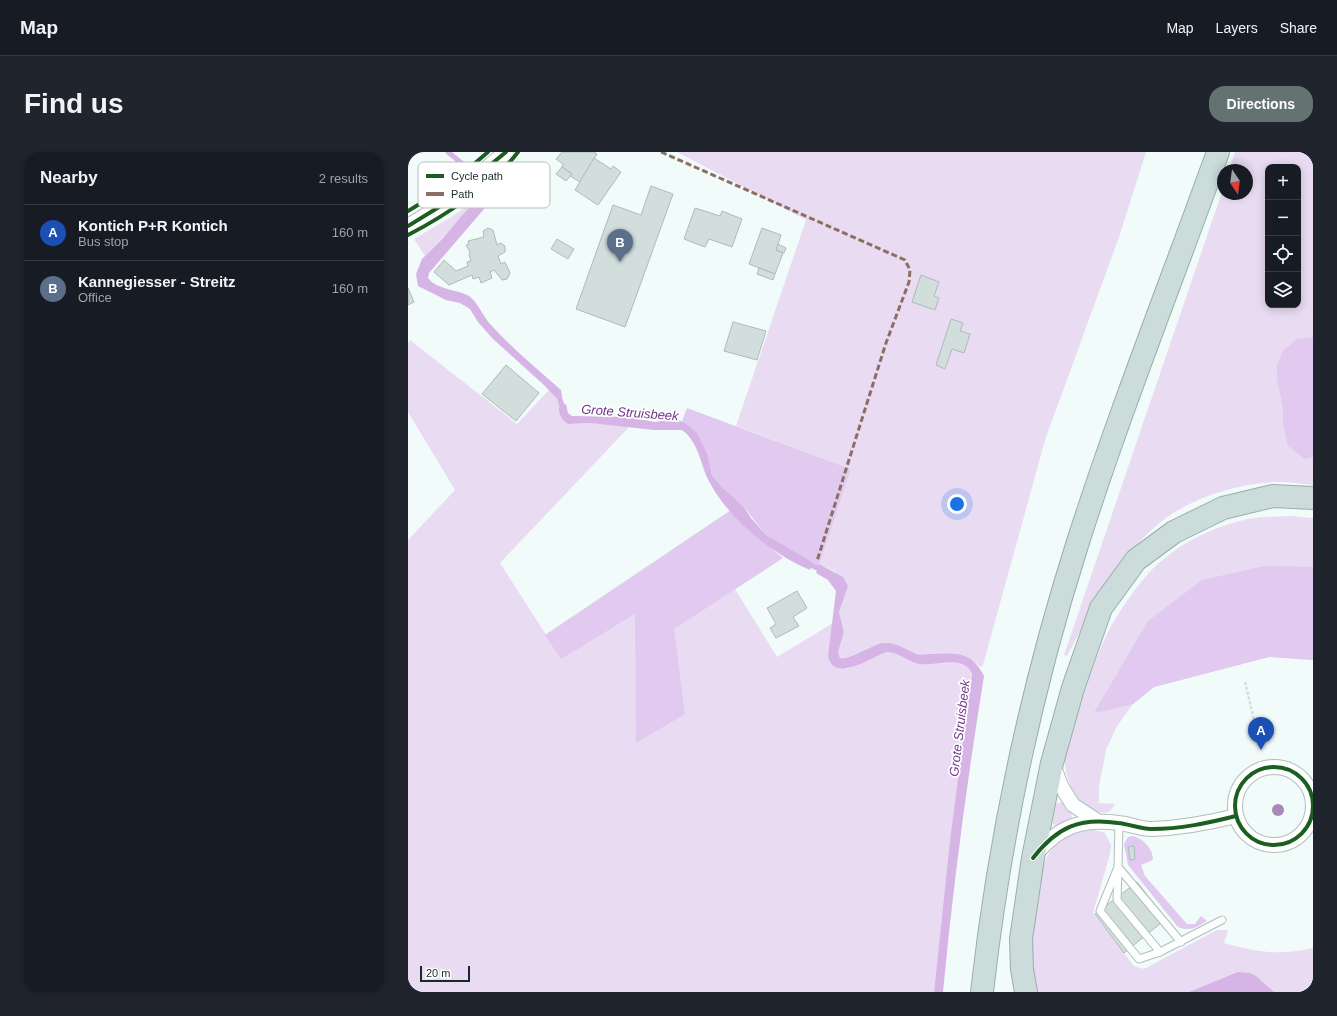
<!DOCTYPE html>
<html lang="en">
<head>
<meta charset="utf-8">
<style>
  body { margin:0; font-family:Helvetica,sans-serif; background:#20242c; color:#f1f3f6 }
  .controls { position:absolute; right:12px; top:12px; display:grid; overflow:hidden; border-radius:8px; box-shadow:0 2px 10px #0003 }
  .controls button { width:36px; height:36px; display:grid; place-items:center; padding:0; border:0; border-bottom:1px solid #363941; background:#171b24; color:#f1f3f6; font:20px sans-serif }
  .compass { position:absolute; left:809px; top:12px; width:36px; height:36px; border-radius:50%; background:#171b24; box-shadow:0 2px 10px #0003; rotate:167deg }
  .scale { position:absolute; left:12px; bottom:10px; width:50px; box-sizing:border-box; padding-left:4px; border:2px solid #182a28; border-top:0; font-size:11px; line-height:14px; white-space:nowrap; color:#182a28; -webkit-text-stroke:3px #fff; paint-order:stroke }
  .you { position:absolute; left:549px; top:352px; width:14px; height:14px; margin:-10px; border:3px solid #fff; border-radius:50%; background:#1a73e8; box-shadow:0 0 0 6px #1a73e833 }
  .badge { display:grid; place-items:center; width:26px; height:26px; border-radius:50%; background:#647371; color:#fff; font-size:13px; font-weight:700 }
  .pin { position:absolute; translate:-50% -33px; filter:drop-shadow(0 1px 2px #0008) }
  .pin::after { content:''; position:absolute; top:21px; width:14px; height:12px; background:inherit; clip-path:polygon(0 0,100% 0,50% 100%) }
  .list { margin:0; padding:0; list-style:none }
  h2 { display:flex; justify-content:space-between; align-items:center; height:52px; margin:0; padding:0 16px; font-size:17px }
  h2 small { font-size:13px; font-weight:400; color:#9ea1a6 }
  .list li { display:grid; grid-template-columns:26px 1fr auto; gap:12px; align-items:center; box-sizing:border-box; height:56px; padding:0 16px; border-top:1px solid #363941 }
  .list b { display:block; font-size:15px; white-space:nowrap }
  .list p { margin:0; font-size:13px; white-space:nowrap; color:#9ea1a6 }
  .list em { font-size:13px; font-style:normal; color:#9ea1a6 }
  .icon { flex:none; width:22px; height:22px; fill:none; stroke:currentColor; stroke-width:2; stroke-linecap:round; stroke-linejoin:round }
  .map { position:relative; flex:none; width:905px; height:840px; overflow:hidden; border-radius:16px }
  header { display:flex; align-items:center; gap:24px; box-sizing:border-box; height:56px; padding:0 20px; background:#171b24; border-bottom:1px solid #363941 }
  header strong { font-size:19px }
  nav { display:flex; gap:22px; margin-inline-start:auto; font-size:14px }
  .intro { display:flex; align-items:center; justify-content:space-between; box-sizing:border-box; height:96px; padding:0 24px }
  h1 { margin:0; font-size:28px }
  .button { padding:10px 18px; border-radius:16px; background:#647371; color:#fff; font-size:14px; font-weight:700 }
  main { display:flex; gap:24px; padding:0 24px }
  aside { flex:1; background:#171b24; border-radius:16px; box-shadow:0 2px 10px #0003 }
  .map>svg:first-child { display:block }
</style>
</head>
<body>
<header>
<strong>Map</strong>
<nav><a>Map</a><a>Layers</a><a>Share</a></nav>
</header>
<div class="intro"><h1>Find us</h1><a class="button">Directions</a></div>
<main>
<aside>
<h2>Nearby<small>2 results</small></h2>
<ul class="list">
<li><span class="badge" style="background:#1a4fb4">A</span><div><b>Kontich P+R Kontich</b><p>Bus stop</p></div><em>160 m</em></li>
<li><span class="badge" style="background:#5c6f8a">B</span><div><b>Kannegiesser - Streitz</b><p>Office</p></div><em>160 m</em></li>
</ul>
</aside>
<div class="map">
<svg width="905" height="840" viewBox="0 0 905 840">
  <rect width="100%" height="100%" fill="#f1fbf9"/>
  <g fill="#e8dbf2" fill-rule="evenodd">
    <path d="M269,0h469l-27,85 -74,203 -62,225 -3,2c-15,-18 -40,-10 -61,-13 -13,-1 -23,-14 -37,-11 -14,4 -26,12 -40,16l-2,-1 -2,-6 6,-20 -5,-20 2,-7 -5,-33 -17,-8 32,-95 -115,-43 70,-206z"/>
    <path d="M827,0h78v333c-11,-1 -22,-3 -33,-3 -41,0 -94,17 -124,44 -20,17 -35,37 -49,58 -15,23 -27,48 -40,72l-3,-1 159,-466v5h24v-24h-18zM860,15h30v138h-30z"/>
    <path d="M73,44l-56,60 -11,-17 39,-23z"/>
    <path d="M2,188l107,84 32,-34 7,8 3,-2 4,9 -4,2c-1,7 3,13 9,17l22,-1 39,4 -129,136 61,95 74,-44 50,100 -12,-85 62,-40 42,68 56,-34 -5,33 19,13 40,-17c11,0 21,10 32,12 18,3 52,-11 53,16l-22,160 -16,152h-526v-452l47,-50 -47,-78v-69z"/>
    <path d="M882,364l23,2v142l-44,-3 -115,30 -21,17 -16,22 -11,24 -7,36v17l16,1 -5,7 -5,2c-26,-2 -40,-29 -40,-53 0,-8 5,-18 7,-26 9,-34 20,-68 35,-100 10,-20 35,-57 52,-71 25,-22 56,-37 89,-44 13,-3 28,-2 42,-3z"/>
    <path d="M654,650l9,10 1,6 -16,8 -4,-3 4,-19z"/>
    <path d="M686,678l11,3 6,12 -1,9 -17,59 41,53 10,3 73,-39h11l-4,13c32,9 55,13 89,5v44h-277c-6,-31 -4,-121 17,-144 10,-13 25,-17 41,-18z"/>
  </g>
  <g fill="#e1c9f0">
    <path d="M905,185v120l-8,2 -17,-13 -5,-23v-15l-6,-29v-14l6,-14 14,-12z"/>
    <path d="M279,256l164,61 -33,99 -7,-2 -45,-31 -22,-28 -24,-22 -8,-10 -4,-19 -26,-35z"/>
    <path d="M323,358l21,22 31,26 -109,71 11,85 -49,29 -1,-129 -74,45 -16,-24z"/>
    <path d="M857,414l48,1v93l-44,-3 -115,30 -21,17 -39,9 54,-92 54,-41z"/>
    <path d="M725,684c10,3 20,12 20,24l-12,5 4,11 42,48h8l6,-8 6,5c-10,6 -17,11 -29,6l-50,-62 -4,-21 4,-7z"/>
  </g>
  <g fill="#d6b4e6">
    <path d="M84,35l2,4 -4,11 -61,71 -1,5c9,12 29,11 41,18 7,4 16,23 22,29 22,24 46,44 70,65l1,6 -6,2 -12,-13 -51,-46 -15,-17 -8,-13 -10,-6 -14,-3 -28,-14 -2,-12 6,-15 20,-20 24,-28z"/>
    <path d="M158,252l2,9 4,3 56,1 27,5 21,-3 9,4 12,10 11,23 4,19 8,10 24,22 7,11 15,17 46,27 -2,8c-38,-16 -80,-50 -100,-87 -10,-17 -10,-40 -28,-53h-28l-64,-7 -22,1c-6,-4 -10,-10 -9,-17z"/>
    <path d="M411,412l24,13 5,9 -9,26 5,20 -6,20 2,6c7,3 32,-13 42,-15 13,-2 24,7 35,11 5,1 11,0 15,0 25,-1 40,-2 52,22 -17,105 -31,210 -41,316h-9l16,-152 22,-166c-9,-20 -36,-7 -53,-10 -11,-2 -21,-12 -32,-12 -16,5 -53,32 -59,4l8,-65 -8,-11 -12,-7z"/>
    <path d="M830,820l12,1 6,3 18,16h-85z"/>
  </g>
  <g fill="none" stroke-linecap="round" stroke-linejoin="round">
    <g stroke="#d6b4e6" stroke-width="5">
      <path d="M40,0l16,13"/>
      <path d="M148,240l3,4 5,16"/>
      <path d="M398,411l18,8"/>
    </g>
  </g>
  <g fill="#d2dedc" stroke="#aebbb9">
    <path d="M154,0h32l3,2 -17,28 -10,-6 2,-2 -10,-7 1,-3 -7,-5z"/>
    <path d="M186,6l17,11 2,-3 8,6 -23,33 -23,-15z"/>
    <path d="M154,15l10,7 -6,7 -10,-7z"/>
    <path d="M243,34l22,8 -48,133 -49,-18 37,-104 28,10z"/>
    <path d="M287,56l25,8 2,-5 20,8 -10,28 -23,-8 -4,8 -21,-8z"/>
    <path d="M80,76l5,2 4,15 4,-2 4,3v6l-7,4 3,8 4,-2 5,11 -3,6 -5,1 -8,-10 -4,2 2,6 -11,5 -2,-6 -6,2 -1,-4 -23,10 -15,-13 10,-12 12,11 12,-5 -1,-4 4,-1 -2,-6 1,-1 -1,-4 -3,-5 3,-1 -1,-3 16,-4 -1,-6z"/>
    <path d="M354,76l19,7 -5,15 7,3 -8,21 -26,-10z"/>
    <path d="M149,87l17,10 -6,10 -17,-10z"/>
    <path d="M370,92l8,4 -2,5 -8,-3z"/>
    <path d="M351,116l16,6 -2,6 -16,-6z"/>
    <path d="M513,123l18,7 -5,14 5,2 -4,12 -23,-8z"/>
    <path d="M0,136l6,14 -6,3z"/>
    <path d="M543,167l12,4 -3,8 10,3 -6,19 -12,-4 -7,20 -9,-4z"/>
    <path d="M325,170l33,9 -9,29 -33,-9z"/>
    <path d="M98,213l33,28 -23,28 -34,-27z"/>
    <path d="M389,439l10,17 -14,9 6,9 -23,12 -6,-10 6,-4 -9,-16z"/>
    <path d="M726,694l1,13 -5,1 -2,-13z"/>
    <path d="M729,730l29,37 -42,34 -29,-39z"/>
  </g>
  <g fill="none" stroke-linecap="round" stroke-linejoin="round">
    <defs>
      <g id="lane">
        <path d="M711,671l-1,44 63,75"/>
        <path d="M710,715l-18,44 39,48 21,-7 62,-32"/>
        <path d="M710,719l-1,29 43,52"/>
      </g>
      <g id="street">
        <path d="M0,74l31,-19 67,-55"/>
        <path d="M645,612l8,22 12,19 23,15"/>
        <circle cx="866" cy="654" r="39"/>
        <path d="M628,702c23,-28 47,-36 83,-31 11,1 22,6 33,6 29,-1 56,-6 84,-13"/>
      </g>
      <g id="highway">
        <path d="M574,840c17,-151 49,-302 95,-447 42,-132 94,-262 141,-393"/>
        <path d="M618,840l-4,-23 -1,-30 12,-81 19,-95 21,-75 28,-80 35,-48 38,-28 49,-24 50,-12 40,2"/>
      </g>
    </defs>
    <use href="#lane" stroke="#b2bfbd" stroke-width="9"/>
    <use href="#street" stroke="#b2bfbd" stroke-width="16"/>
    <use href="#highway" stroke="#99aeac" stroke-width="24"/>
    <path stroke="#d8dcda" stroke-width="2.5" stroke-dasharray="3 2" stroke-linecap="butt" d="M837,530l16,67"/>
    <use href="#lane" stroke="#fdfefe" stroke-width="7"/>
    <use href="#street" stroke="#fdfefe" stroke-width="14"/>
    <use href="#highway" stroke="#cbdcda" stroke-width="22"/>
    <path stroke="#8d6e63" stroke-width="3" stroke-dasharray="6 3" stroke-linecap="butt" d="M253,0l244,108 5,10 -1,12 -23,61 -69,218"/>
    <defs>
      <g id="cycleway">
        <path d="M0,59l39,-24 41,-35"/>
        <path d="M0,74l31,-19 67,-55"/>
        <path d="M0,83c35,-18 86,-51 110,-83"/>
        <circle cx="866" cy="654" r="39"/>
        <path d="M625,706c24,-31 47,-41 85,-35 11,1 23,6 33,6 30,0 57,-6 85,-13"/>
      </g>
    </defs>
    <use href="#cycleway" stroke="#fff" stroke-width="6"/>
    <use href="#cycleway" stroke="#1b5e20" stroke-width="4"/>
  </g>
  <circle fill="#a789b7" cx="870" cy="658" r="6"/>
  <g text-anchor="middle" stroke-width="3.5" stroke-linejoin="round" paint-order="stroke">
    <g font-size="13" font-style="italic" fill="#73358a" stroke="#fff">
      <text transform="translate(222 260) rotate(4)" y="5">Grote Struisbeek</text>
      <text transform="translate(551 576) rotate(-83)" y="5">Grote Struisbeek</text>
    </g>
  </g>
  <rect x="10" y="10" width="132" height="46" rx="6" fill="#fff" stroke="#babfbe" stroke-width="1"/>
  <rect x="18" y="22" width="18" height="4" fill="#1b5e20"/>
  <rect x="18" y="40" width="18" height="4" fill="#8d6e63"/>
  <g font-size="11" fill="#182a28">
    <text x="43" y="28">Cycle path</text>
    <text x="43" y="46">Path</text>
  </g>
</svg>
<div class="controls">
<button>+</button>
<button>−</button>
<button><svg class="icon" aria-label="locate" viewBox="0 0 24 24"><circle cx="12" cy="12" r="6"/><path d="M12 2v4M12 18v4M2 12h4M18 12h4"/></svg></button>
<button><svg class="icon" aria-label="layers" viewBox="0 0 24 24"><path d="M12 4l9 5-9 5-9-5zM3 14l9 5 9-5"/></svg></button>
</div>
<svg class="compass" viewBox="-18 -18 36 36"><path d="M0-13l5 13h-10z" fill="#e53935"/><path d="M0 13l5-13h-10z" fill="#9ea1a6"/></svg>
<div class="scale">20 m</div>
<div class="you"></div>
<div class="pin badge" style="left:853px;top:598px;background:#1a4fb4">A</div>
<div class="pin badge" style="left:212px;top:110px;background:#5c6f8a">B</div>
</div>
</main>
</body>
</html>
